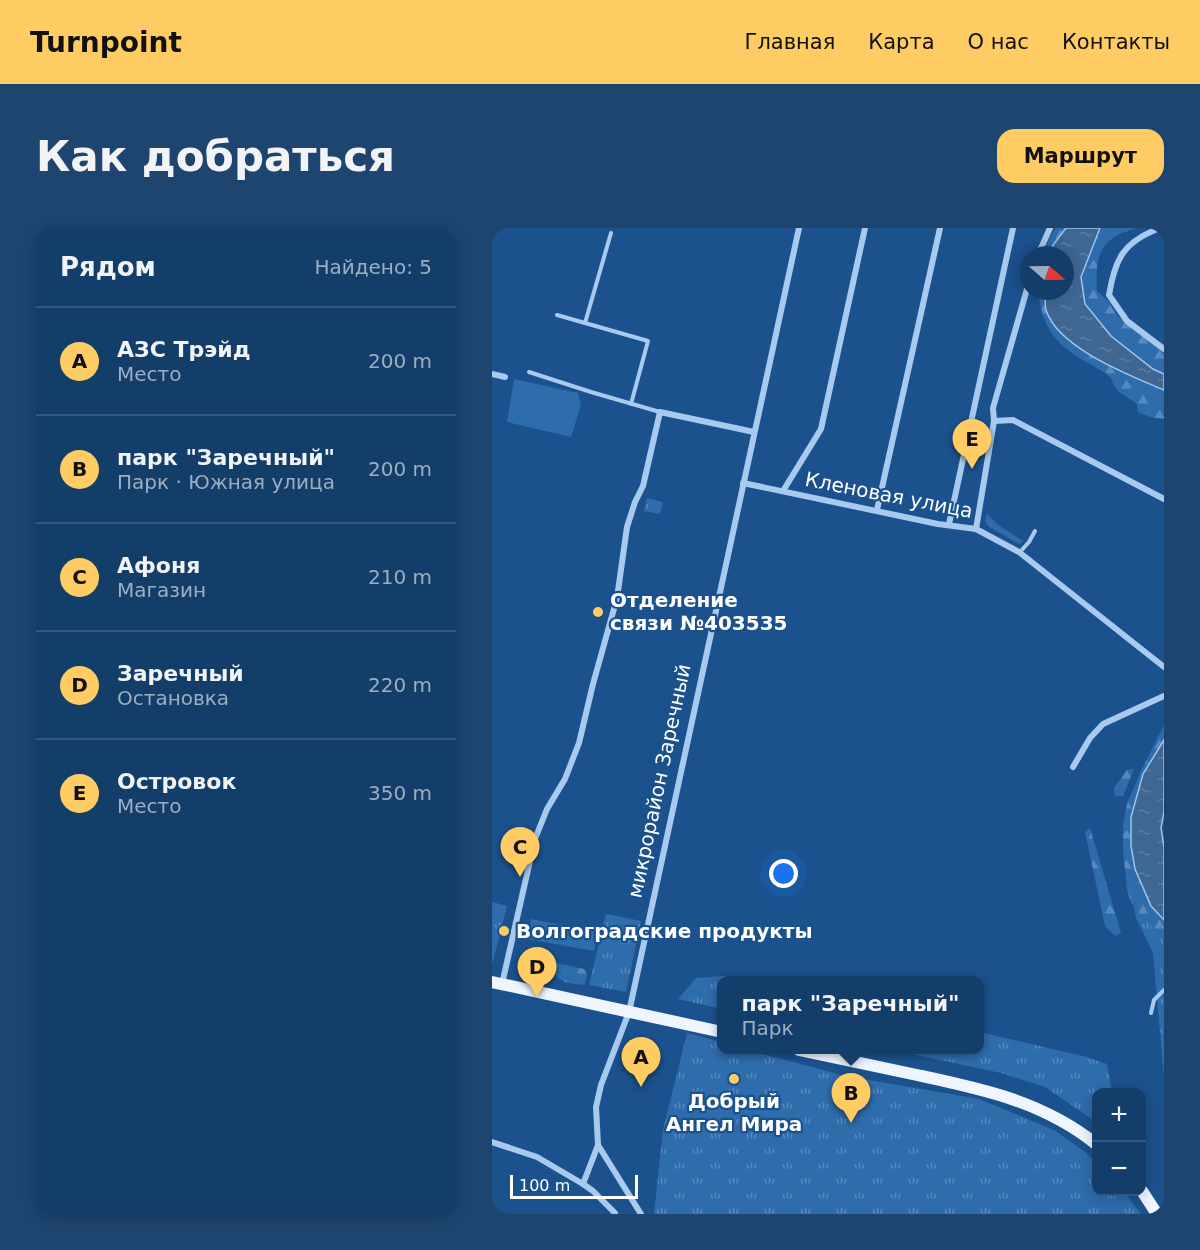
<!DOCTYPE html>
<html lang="ru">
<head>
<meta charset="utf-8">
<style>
  body { margin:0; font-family:"DejaVu Sans",sans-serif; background:#1d4570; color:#f1f3f6 }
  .controls { position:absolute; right:18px; bottom:18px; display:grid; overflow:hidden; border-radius:12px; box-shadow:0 3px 15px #0003 }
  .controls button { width:54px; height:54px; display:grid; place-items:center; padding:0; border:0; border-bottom:2px solid #33577e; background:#143e6a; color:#f1f3f6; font:30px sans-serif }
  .compass { position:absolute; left:528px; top:18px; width:54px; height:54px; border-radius:50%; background:#143e6a; box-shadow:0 3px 15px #0003; rotate:110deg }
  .scale { position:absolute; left:18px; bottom:15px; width:128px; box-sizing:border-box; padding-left:6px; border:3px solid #fff; border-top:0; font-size:16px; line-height:21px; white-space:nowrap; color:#fff; -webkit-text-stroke:4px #1b528e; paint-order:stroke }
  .you { position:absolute; left:292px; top:646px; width:21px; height:21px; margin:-15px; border:4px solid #fff; border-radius:50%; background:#1a73e8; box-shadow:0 0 0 9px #1a73e833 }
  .badge { display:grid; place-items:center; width:39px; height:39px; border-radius:50%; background:#ffcc64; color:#111; font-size:20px; font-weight:700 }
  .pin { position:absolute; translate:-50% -50px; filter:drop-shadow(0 2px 3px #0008) }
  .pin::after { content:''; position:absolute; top:32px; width:21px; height:18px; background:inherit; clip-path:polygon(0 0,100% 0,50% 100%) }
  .popup { position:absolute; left:225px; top:748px; width:267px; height:78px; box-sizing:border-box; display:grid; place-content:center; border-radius:12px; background:#143e6a; filter:drop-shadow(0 2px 4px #0005); font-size:20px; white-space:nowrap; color:#9daec1 }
  .popup b { font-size:22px; color:#f1f3f6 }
  .popup::after { content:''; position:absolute; left:50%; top:100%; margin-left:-12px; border:12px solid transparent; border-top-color:#143e6a }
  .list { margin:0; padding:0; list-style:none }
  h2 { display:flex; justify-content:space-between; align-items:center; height:78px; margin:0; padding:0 24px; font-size:26px }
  h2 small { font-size:20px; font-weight:400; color:#9daec1 }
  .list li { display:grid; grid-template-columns:39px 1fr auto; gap:18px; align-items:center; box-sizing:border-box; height:108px; padding:0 24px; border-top:2px solid #33577e }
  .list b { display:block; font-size:22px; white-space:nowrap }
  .list p { margin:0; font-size:20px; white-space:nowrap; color:#9daec1 }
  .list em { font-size:20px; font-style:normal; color:#9daec1 }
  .map { position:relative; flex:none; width:672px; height:986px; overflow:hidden; border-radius:18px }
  header { display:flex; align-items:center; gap:36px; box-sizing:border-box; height:84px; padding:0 30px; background:#ffcc64; color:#111 }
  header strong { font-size:28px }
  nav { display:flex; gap:33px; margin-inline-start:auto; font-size:21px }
  .intro { display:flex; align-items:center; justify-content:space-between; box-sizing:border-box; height:144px; padding:0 36px }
  h1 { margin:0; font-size:42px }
  .button { padding:15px 27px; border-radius:18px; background:#ffcc64; color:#111; font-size:21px; font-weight:700 }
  main { display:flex; gap:36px; padding:0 36px }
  aside { flex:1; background:#143e6a; border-radius:18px; box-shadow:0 3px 15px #0003 }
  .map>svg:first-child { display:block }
</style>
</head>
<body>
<header>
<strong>Turnpoint</strong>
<nav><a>Главная</a><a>Карта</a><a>О нас</a><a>Контакты</a></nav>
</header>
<div class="intro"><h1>Как добраться</h1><a class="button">Маршрут</a></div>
<main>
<aside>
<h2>Рядом<small>Найдено: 5</small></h2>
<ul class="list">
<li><span class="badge">A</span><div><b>АЗС Трэйд</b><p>Место</p></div><em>200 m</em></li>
<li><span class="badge">B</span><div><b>парк &quot;Заречный&quot;</b><p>Парк · Южная улица</p></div><em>200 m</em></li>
<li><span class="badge">C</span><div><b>Афоня</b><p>Магазин</p></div><em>210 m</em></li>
<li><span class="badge">D</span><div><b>Заречный</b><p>Остановка</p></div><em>220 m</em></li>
<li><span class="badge">E</span><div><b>Островок</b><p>Место</p></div><em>350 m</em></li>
</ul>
</aside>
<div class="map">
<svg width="672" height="986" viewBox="0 0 672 986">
  <defs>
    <pattern id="grass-tufts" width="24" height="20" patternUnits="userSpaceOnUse" patternTransform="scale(1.5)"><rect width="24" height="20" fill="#2e6cac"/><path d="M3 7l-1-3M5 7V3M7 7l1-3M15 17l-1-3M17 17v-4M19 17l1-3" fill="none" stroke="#5889bd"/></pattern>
    <pattern id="forest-firs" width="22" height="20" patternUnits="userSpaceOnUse" patternTransform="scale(1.5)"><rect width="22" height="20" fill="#2e6cac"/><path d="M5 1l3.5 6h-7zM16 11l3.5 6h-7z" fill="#5889bd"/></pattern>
    <pattern id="water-ripples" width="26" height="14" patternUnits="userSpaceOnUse" patternTransform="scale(1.5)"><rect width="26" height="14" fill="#3f6792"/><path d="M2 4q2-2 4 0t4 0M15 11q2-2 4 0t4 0" fill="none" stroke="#5c7ea2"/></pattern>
  </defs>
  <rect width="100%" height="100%" fill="#1b528e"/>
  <g fill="url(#grass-tufts)">
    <path d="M155,270l16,4 -3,12 -16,-3z"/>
    <path d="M639,659l33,41v149l-11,-124 -17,-35z"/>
    <path d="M0,674l15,4 -15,59z"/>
    <path d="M114,686l35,7 -15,71 -37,-7z"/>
    <path d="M233,748l32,4h-35v29l-44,-10 18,-21z"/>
    <path d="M488,804l107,25 20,7 5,28h-16v30l-51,-35 -44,-14 -108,-23h87z"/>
    <path d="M195,805l35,9v8h26l98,26 133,23 75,31 31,22 11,11v29h28l17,22h-487l9,-84z"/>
  </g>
  <g fill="url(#forest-firs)">
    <path d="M564,0h10l-13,17 -2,10h-8l7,-18z"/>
    <path d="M609,0h36c-38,10 -42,27 -40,63l11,10 10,15 46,37v21l-11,-5 -42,-33 -26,-32 -4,-27z"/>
    <path d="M546,63h8l-1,17 23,33 46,26 50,23v29l-14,-2 -12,-5 -1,-8c-6,-5 -17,-10 -22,-17 -3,-4 -2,-8 -7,-12 -9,-7 -18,-10 -27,-16 -29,-18 -39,-35 -43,-68z"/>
    <path d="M495,286l11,11 25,16 -4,3 -31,-18 -3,-6z"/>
    <path d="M672,497v15l-21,34 -12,43v29l20,60 13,14v16h-5l-28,-33 -4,-14 -4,-38v-26l4,-21 13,-31z"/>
    <path d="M642,541l-11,27h-8l-1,-8 13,-18z"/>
    <path d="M598,600l31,105 -6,3 -10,-10 -20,-94z"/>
    <path d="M65,735l27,6 3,5 -2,11c-14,-1 -29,-2 -33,-18z"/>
  </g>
  <g fill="#2e6cac">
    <path d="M22,151l64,14 3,12 -10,32 -64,-15z"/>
    <path d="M39,691l67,13 -4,19 -67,-12z"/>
  </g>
  <g fill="url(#water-ripples)" stroke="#9ac6f0" stroke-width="1.5">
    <path d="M574,0h34l-19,49 4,27 26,32 42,33 11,5v16c-35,-15 -106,-42 -118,-80 -2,-6 0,-13 0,-19h19v-36h-14l2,-10z"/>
    <path d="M672,512v72l-3,16 3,19v73l-13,-14 -16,-37 -4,-23v-29l12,-43z"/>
  </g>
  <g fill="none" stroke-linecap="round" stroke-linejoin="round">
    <g stroke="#a8caee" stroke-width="4">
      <path d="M65,87l91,26 -17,63"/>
      <path d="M93,95l26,-90"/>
      <path d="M37,144l62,20 69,20"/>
      <path d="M528,324l9,-10 6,-11"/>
      <path d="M659,785l3,-13 10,-10"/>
    </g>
    <g stroke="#a8caee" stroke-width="6">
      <path d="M668,0c-37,14 -45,31 -51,67l18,26 37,28"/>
      <path d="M546,27l12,-27"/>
      <path d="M0,146l13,3"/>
      <path d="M502,193l19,-1 151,79"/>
      <path d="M251,255l195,41 38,5 43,23 145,115"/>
      <path d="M291,263l38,-62 44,-201"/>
      <path d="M385,282l63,-282"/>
      <path d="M457,296l64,-296"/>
      <path d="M484,301l18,-108 -1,-13 36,-126"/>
      <path d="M581,539l17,-29 13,-14 61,-28"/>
      <path d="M10,756l33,-145 12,-30 18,-30 14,-36 14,-59 24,-86 10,-71 8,-25 8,-16 17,-74 94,20"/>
      <path d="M0,914l45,15 46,27 15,-39 -2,-38 5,-22 28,-73 170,-784"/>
      <path d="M106,917l43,69"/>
      <path d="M91,956l10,7 22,22"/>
    </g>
    <g stroke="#eef5ff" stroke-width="12">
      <path d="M0,754l230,50"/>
      <path d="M307,822c39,8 79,17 118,25 65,14 125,26 179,69"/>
      <path d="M650,963l15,23"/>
    </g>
  </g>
  <g fill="#ffcc64" stroke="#1b528e" stroke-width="2">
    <circle cx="106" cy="384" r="6"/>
    <circle cx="12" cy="703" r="6"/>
    <circle cx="242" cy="851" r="6"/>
  </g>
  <g text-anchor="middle" stroke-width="4.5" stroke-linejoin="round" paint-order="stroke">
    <g font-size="20" fill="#fff" stroke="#1b528e">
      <text transform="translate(397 267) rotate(11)" y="7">Кленовая улица</text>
      <text transform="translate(167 553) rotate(-78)" y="7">микрорайон Заречный</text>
    </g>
    <g font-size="20" font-weight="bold" fill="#fff" stroke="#1b528e" text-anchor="start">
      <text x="118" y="379">Отделение<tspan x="118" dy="23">связи №403535</tspan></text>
      <text x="24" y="710">Волгоградские продукты</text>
      <text x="242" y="880" text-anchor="middle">Добрый<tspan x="242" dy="23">Ангел Мира</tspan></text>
    </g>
  </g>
</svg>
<div class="controls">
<button>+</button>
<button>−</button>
</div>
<svg class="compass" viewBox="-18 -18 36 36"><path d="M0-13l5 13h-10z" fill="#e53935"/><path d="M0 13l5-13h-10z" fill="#9daec1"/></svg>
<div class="scale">100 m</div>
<div class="you"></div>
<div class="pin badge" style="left:149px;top:859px">A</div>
<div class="pin badge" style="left:359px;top:895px">B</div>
<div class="popup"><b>парк &quot;Заречный&quot;</b>Парк</div>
<div class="pin badge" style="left:28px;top:649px">C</div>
<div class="pin badge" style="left:45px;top:769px">D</div>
<div class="pin badge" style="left:480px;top:241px">E</div>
</div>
</main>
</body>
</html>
